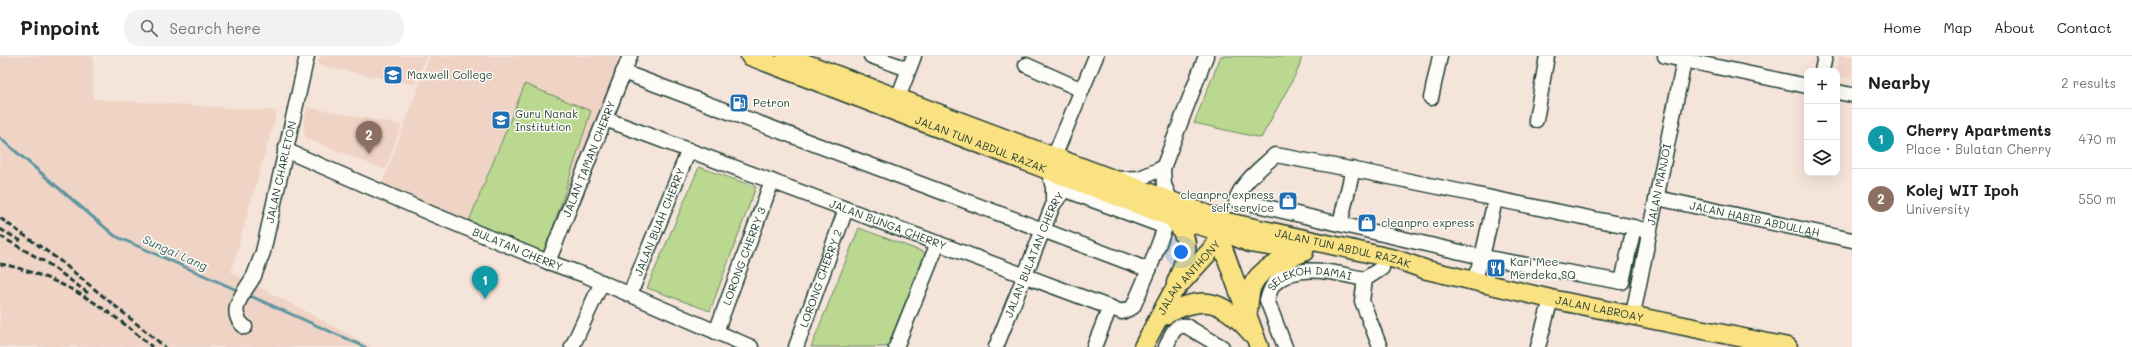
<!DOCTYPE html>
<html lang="en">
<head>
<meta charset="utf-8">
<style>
  body { margin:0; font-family:Mali,sans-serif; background:#f2f2f2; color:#202124 }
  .controls { position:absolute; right:12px; top:12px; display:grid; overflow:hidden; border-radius:8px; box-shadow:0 4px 16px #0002 }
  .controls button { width:36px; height:36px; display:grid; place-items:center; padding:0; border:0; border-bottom:1px solid #e0e0e0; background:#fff; color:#202124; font:20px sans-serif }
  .you { position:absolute; left:1181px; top:196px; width:14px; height:14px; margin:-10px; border:3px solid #fff; border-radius:50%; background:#1a73e8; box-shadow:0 0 0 6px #1a73e833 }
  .badge { display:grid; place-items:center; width:26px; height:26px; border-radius:50%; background:#ea580c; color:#fff; font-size:13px; font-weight:700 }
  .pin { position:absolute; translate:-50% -33px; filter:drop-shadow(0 1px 2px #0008) }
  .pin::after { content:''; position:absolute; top:21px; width:14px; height:12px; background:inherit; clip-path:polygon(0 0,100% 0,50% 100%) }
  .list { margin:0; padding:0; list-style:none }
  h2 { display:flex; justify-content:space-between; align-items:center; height:52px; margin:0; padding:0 16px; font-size:17px }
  h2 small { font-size:13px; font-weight:400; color:#757577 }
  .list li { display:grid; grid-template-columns:26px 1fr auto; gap:12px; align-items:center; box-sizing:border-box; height:60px; padding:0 16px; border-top:1px solid #e0e0e0 }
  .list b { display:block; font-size:15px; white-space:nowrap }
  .list p { margin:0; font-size:13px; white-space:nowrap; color:#757577 }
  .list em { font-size:13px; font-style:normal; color:#757577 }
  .icon { flex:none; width:22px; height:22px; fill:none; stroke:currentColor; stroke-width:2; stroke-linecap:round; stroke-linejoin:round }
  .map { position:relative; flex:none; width:1852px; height:291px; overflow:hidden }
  header { display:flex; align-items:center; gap:24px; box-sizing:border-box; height:56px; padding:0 20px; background:#fff; border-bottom:1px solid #e0e0e0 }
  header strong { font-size:19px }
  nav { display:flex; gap:22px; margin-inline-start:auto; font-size:14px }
  .search { width:280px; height:36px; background:#f2f2f2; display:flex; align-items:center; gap:10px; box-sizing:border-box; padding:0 14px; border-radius:16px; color:#757577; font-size:15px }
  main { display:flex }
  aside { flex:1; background:#fff }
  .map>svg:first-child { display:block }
</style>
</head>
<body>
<header>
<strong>Pinpoint</strong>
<div class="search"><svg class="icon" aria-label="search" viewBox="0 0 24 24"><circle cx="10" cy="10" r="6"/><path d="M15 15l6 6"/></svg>Search here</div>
<nav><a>Home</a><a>Map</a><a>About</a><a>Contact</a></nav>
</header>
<main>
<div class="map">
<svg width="1852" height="291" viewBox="0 0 1852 291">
  <rect width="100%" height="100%" fill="#f5e4da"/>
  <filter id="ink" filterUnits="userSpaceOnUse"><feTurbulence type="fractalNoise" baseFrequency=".025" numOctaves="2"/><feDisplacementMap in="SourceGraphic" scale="8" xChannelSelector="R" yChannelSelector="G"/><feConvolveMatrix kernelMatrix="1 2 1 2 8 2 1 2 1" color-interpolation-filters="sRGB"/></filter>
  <g filter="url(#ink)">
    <g fill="#efd3c5">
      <path d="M0,0h93v43l184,12 -46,161 141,75h-372z"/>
      <path d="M320,0h106l-11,29 -97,-20z"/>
      <path d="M430,0h192l-77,197 -163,-69z"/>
      <path d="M1839,0h13v22l-15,-3 -1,-4z"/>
      <path d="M307,51l95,18 -17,45 -79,-32 -3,-10z"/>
    </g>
    <g fill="#bad890" stroke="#6c8a62">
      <path d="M1221,0h81l-4,14 -37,68 -67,-15z"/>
      <path d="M525,28l66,27 -46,142 -76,-32z"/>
      <path d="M699,111l57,20 -46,124 -63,-23z"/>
      <path d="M859,172l67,25 -38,94h-77z"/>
    </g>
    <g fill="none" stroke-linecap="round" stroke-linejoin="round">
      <g stroke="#5f96a2" stroke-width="3">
        <path d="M0,82l115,98 124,55"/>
        <path d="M246,238l119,53"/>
      </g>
      <defs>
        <g id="minor">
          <path d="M871,0l37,13"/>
          <path d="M1665,0l142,30"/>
          <path d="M1026,9l56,25"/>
          <path d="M1822,15l3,-15"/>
          <path d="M623,16l526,198"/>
          <path d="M1837,36l15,3"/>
          <path d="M898,42l16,-42"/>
          <path d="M1431,42l9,-42"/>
          <path id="s1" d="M605,63l517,193 11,-5 16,-37 15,-40 -1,-4 -100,-37"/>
          <path d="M1536,64l11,-64"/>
          <path id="s2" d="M285,94l147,64 116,48 39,14 164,71"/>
          <path d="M1054,101l42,-101"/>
          <path d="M1048,114l5,17v18"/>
          <path d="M1117,123l23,-1 23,-10"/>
          <path id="s3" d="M1657,142l195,42"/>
          <path d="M1171,145l-7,-16 -1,-17 43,-112"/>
          <path d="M1340,168l13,-55"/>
          <path d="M1634,171l-12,55 -140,-25 -246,-57c6,-18 25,-32 39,-45 120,21 239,49 359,72l15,5"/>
          <path id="s4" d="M548,206l82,-206"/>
          <path d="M1474,225l8,-24 13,-57"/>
          <path id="s5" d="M630,238l59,-144"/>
          <path id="s6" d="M1633,258l52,-258"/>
          <path id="s7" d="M245,271c-20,-16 0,-35 9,-51 3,-8 6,-16 9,-24l44,-196"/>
          <path id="s8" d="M716,276l56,-151"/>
          <path d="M572,291l30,-65"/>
          <path id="s9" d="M796,291l50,-138"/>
          <path d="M896,291l42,-104"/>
          <path id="s10" d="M996,291l57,-142 9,-12 3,-13"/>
          <path d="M1094,291l16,-40"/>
          <path d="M1166,291c5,-10 7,-23 20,-21l36,21"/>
          <path id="s11" d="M1285,291l-18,-47c2,-5 4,-14 8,-17 25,-22 62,-9 90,-4"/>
          <path d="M1380,291l-18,-46 3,-22 17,-11"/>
          <path d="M1538,291l13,-48"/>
        </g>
        <g id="major">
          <path id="s12" d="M750,0l421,161 58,17 21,9 53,8"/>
          <path id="s13" d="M786,0l441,166 168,37 32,11 124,29 237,48"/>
          <path d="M1171,161c23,23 16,39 5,66"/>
          <path d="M1209,168l14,24 36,99"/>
          <path d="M1248,255c1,-7 1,-18 4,-25 9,-20 33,-26 52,-34"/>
          <path d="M1159,262c43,-24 61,-21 93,16"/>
          <path id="s14" d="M1143,291l29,-54 48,-53 9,-6"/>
        </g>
      </defs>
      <use href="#minor" stroke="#1f3d34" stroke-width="17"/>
      <use href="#major" stroke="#1f3d34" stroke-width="21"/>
      <use href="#minor" stroke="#fdfcf7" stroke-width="14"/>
      <use href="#major" stroke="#fae181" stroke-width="18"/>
      <g stroke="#1f3d34" stroke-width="3" stroke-dasharray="6 3" stroke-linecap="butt">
        <path d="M0,162l59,42 106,87"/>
        <path d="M0,173l21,12"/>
        <path d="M0,180l47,27 41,30"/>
        <path d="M0,208c9,1 18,4 27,7 49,15 87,43 125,76"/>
      </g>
    </g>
  </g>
  <defs>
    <symbol id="university-square" viewBox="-11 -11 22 22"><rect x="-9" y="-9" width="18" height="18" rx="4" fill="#1f6fb2" stroke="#fdfcf7"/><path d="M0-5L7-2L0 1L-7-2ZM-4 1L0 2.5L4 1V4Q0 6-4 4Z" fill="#fff"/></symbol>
    <symbol id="fuel-square" viewBox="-11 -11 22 22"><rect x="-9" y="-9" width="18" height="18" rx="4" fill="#1f6fb2" stroke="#fdfcf7"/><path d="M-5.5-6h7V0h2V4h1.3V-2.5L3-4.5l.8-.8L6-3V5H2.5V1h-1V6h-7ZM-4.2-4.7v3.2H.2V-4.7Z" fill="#fff"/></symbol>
    <symbol id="school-square" viewBox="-11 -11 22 22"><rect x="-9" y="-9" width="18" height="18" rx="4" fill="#1f6fb2" stroke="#fdfcf7"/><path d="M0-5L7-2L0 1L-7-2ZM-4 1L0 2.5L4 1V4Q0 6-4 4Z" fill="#fff"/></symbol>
    <symbol id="shop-square" viewBox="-11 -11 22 22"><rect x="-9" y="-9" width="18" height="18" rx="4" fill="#1f6fb2" stroke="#fdfcf7"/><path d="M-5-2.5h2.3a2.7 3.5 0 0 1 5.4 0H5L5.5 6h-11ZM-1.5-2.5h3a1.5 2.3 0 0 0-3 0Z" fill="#fff"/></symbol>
    <symbol id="restaurant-square" viewBox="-11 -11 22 22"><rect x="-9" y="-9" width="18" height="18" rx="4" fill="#1f6fb2" stroke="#fdfcf7"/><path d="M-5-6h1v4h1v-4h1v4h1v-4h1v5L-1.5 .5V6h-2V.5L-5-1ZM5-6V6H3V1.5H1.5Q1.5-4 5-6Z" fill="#fff"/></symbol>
  </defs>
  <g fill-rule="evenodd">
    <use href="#university-square" x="382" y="8" width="22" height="22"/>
    <use href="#fuel-square" x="728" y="36" width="22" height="22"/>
    <use href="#school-square" x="490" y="53" width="22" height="22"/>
    <use href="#shop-square" x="1277" y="134" width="22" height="22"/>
    <use href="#shop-square" x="1356" y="156" width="22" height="22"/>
    <use href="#restaurant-square" x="1485" y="201" width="22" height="22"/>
  </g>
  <g text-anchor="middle" stroke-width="3" stroke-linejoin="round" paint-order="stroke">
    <g font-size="11" fill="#1f3d34" stroke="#fdfcf7" text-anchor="start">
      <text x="407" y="23">Maxwell College</text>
      <text x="753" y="51">Petron</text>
      <text x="515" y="62">Guru Nanak<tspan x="515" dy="13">Institution</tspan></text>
      <text x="1274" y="143" text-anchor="end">cleanpro express<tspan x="1274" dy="13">self service</tspan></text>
      <text x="1381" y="171">cleanpro express</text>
      <text x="1510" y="210">Kari Mee<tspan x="1510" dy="13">Merdeka SQ</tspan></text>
    </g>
    <g font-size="11" fill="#1f3d34" stroke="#fdfcf7">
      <text dy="4" stroke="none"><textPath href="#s12" startOffset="247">JALAN TUN ABDUL RAZAK</textPath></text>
      <text dy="4" stroke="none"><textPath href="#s4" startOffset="111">JALAN TAMAN CHERRY</textPath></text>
      <text dy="4" stroke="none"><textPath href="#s7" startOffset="166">JALAN CHARLETON</textPath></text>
      <text dy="4" stroke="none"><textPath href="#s6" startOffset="132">JALAN MANJOI</textPath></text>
      <text dy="4" stroke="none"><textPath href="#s3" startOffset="100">JALAN HABIB ABDULLAH</textPath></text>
      <text dy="4" stroke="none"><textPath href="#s5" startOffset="78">JALAN BUAH CHERRY</textPath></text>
      <text dy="4" stroke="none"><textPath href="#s1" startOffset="302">JALAN BUNGA CHERRY</textPath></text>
      <text dy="4" stroke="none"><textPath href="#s2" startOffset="253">BULATAN CHERRY</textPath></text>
      <text dy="4" stroke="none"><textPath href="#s13" startOffset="590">JALAN TUN ABDUL RAZAK</textPath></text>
      <text dy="4" stroke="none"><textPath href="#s10" startOffset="100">JALAN BULATAN CHERRY</textPath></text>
      <text dy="4" stroke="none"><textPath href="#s8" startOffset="81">LORONG CHERRY 3</textPath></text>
      <text dy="4" stroke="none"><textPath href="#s9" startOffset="73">LORONG CHERRY 2</textPath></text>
      <text dy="4" stroke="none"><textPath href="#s14" startOffset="84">JALAN ANTHONY</textPath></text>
      <text dy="4" stroke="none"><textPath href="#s11" startOffset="105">SELEKOH DAMAI</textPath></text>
      <text dy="4" stroke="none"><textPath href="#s13" startOffset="854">JALAN LABROAY</textPath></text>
    </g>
    <g font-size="12" font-style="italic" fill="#3a6262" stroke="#fdfcf7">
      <text transform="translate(175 197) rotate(24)" y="4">Sungai Lang</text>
    </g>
  </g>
</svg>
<div class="controls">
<button>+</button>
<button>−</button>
<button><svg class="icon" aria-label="layers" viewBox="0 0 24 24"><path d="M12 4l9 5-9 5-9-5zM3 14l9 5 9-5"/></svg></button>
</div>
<div class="you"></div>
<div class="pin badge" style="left:485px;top:243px;background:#0f9aa8">1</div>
<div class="pin badge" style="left:369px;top:98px;background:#8d6e63">2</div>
</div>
<aside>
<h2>Nearby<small>2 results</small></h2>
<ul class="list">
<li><span class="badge" style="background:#0f9aa8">1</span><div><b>Cherry Apartments</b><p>Place · Bulatan Cherry</p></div><em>470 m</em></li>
<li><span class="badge" style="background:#8d6e63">2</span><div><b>Kolej WIT Ipoh</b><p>University</p></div><em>550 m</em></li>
</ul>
</aside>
</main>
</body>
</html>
